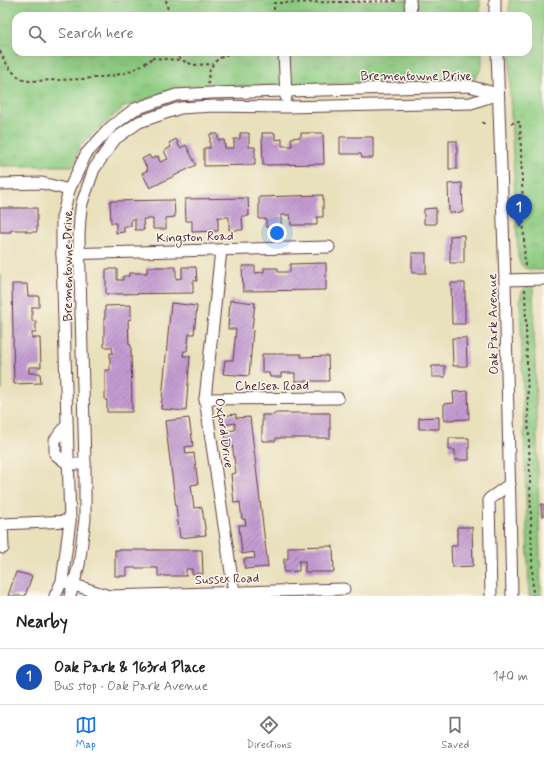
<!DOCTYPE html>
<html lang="en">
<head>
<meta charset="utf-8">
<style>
  body { margin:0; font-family:Mynerve,sans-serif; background:#f2f2f2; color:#222 }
  .you { position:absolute; left:277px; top:233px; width:14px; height:14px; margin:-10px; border:3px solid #fff; border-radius:50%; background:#1a73e8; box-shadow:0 0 0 6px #1a73e833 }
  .badge { display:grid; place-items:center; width:26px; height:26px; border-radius:50%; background:#1a73e8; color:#fff; font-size:13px; font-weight:700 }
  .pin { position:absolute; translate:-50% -33px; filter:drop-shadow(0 1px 2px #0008) }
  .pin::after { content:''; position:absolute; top:21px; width:14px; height:12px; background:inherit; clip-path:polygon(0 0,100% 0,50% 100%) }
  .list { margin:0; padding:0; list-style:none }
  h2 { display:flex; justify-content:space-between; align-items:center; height:52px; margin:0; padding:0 16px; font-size:17px }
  h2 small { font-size:13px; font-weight:400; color:#767676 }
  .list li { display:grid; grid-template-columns:26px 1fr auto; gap:12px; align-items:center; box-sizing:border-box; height:56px; padding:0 16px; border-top:1px solid #e0e0e0 }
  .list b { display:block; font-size:15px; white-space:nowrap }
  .list p { margin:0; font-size:13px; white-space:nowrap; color:#767676 }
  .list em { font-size:13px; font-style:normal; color:#767676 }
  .icon { flex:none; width:22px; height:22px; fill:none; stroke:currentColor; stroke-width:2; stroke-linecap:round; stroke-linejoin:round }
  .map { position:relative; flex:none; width:544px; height:596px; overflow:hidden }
  .search { position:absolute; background:#fff; box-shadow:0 4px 16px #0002; left:12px; right:12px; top:12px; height:44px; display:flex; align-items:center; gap:10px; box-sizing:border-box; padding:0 14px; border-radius:12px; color:#767676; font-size:15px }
  .sheet { height:108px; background:#fff }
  nav { display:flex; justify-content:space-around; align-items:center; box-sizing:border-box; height:56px; border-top:1px solid #e0e0e0; background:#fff; font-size:11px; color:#767676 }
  nav a { display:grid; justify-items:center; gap:2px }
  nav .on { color:#1a73e8 }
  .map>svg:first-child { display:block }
</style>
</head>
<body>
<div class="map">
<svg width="544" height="596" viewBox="0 0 544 596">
  <defs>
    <pattern id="grass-dots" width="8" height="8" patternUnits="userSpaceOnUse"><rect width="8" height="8" fill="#8fcc82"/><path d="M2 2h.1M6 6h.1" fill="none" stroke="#7daf70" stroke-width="1.8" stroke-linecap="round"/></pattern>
    <pattern id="park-tufts" width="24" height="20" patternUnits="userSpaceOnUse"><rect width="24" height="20" fill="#8fcc82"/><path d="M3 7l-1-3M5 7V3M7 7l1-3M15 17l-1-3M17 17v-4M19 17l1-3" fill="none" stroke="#7daf70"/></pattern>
    <pattern id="building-hatch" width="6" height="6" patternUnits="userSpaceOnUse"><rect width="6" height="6" fill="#c39bd1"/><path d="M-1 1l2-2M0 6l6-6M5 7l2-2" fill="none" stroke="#a07eaa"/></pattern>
  </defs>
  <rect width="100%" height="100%" fill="#fbf7ec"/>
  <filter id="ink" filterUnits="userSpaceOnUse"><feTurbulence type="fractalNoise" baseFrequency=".025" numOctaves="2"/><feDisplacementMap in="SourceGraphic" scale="8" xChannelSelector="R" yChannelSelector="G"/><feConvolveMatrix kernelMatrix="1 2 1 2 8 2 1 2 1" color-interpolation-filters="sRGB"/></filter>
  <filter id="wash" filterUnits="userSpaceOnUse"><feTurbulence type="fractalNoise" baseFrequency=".012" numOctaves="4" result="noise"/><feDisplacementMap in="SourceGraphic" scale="16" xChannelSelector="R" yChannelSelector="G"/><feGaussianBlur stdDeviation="0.9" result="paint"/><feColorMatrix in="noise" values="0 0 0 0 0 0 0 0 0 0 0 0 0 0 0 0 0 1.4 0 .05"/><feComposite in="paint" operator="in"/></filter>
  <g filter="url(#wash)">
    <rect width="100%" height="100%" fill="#e9e0bc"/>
    <path fill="url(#grass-dots)" stroke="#6c7656" d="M533,284l8,312h-12l-9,-295c1,-11 3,-13 13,-17z"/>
    <g fill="url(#park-tufts)" stroke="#6c7656">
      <path d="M0,0h480v16h-464v36h466v16l-8,12 -296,8 -54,19 -44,38 -7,21h-73z"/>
      <path d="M509,0h35v270c-7,0 -19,1 -24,-6 0,-1 -2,-7 -2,-7l-8,-162v-43h18v-36h-19z"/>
      <path d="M0,274h1l1,115h-2z"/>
    </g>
    <g id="blocks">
      <g fill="url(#building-hatch)">
        <path d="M240,133h9v14h6v18l-51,1v-18h6v-14h8v6h6l1,8h9v-9h6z"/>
        <path d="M262,133h13v7l7,-1v7h10l-1,-8 10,-1v-4h22l1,31 -61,1z"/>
        <path d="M340,137h33v21h-11l-1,-4h-21z"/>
        <path d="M176,139l4,9 6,-3 10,20 -46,23 -8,-15 6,-3 -6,-11 7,-4 2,4 7,-3 2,6 8,-3 -4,-8 7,-4 -2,-4z"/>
        <rect x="449" y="141" width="8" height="28"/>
        <path d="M462,183l1,29 -14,1 -1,-29z"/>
        <path d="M323,195v22h-6v8h-26l-1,-10h-9v12h-15v-8h-7v-22z"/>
        <path d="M248,198l1,18h-7l1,14h-14v-13h-11v14l-26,1v-11h-6l-1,-22z"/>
        <path d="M174,200l1,17 -9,1v11h-13v-10h-10l1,11h-9v-11h-4v7h-7v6l-8,1v-10h-5l-1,-22z"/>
        <path d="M0,208h37v24h-11v-2h-15v2h-11z"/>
        <path d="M436,208v16h-12v-15z"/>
        <path d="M464,235v28h-14v-27z"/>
        <rect x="412" y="253" width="14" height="20"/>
        <path d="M326,263v27l-83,1 -1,-25h13v7l9,-1v-4h14v4h12v-8z"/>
        <path d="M147,267h29v12l6,-1v-11h14l1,14h-4v12l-87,1v-25h11v11h6v-4h6v-3h18z"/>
        <path d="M451,283h14v41h-13z"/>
        <path d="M12,284h15l1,12h11v11h-7v14h4v12h-4v5h8l1,29h-12v6h11l1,10 -27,1z"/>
        <path d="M230,300l25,3 -3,26 1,1 -4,46 -26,-2 2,-14h8l3,-31h-8z"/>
        <path d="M171,303l26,3 -3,28h-5l-2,17h-3l-1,5h7l-4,55 -25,-2z"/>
        <path d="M131,305v14l-3,1 1,25h2l1,67h-25v-12h-2v-30h5v-17h3l-1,-6h-8v-29h1v-12z"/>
        <path d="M452,338h14l1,28h-14z"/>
        <path d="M262,354h39v3l27,-1 1,25h-34v-8h-14v4h-11l-1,-4h-7z"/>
        <rect x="432" y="366" width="13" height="11"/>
        <path d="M468,391l1,28 -25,1v-16l10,-1 -1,-11z"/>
        <path d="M274,413h56v25h-54v3h-14v-26h12z"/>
        <path d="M236,414v4l14,-1 18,150 -23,2 -1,-10 11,-1 -1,-6 -12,2 -3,-29h7l-1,-6h-3l-2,-17 -6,1 -3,-29 5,-1 -4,-30 -6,1 -1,-13 10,-1v-7l-11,2 -2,-9z"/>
        <path d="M439,417v12h-20v-11z"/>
        <path d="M189,418l4,28 -8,1 1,7 8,-1 4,31 -7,1 3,23 8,-1 4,28 -26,3 -15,-117z"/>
        <path d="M449,438h20v22h-14v-10h-6z"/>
        <path d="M541,504h3v12h-2z"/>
        <path d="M457,527h15l1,39 -21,1 -1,-21h6z"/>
        <path d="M333,546l1,26h-29v-11h-6v10l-15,1v-13h4v-12z"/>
        <path d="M115,550h87l1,24h-11v-5h-6v7h-28v-8h-31v8h-12z"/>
        <path d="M16,572l16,4 -7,20h-17z"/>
      </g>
    </g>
  </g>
  <g filter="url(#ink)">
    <use href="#blocks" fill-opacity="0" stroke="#623c41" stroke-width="1"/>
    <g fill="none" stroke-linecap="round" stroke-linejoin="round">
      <defs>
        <g id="minor">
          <path d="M410,0l1,16"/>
          <path d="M495,0v16"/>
          <path d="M284,52l2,45"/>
          <path d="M497,52l8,228 7,316"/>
          <path d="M0,184l42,-1 27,7"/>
          <path d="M221,250l-16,149 29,193v4"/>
          <path d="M62,254l267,-7"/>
          <path d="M505,280l39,-1"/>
          <path d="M205,399l133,-1"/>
          <path d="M67,425l-12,15v14l13,10h17"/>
          <path d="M3,548l-1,-24 68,-3"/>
          <path d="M68,583l41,13"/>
          <path d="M55,596l7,-15 8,-60 -8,-267v-36l7,-28 17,-36 25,-27 24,-18 41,-14 36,-2 257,-7 29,8"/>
          <path d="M70,596l9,-31 6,-46v-55l-6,-228 1,-19 2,-14 12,-34 21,-30 24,-17 41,-14 33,-2 73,1 185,-4 27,-9"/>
          <path d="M110,596l234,-7"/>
          <path d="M491,596l-2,-97 21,-15"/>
        </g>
      </defs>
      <use href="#minor" stroke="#623c41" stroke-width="13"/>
      <g stroke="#623c41" stroke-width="2" stroke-dasharray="3 3" stroke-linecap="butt">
        <path d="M166,0l3,16"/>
        <path d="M394,13v3"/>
        <path d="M274,16v-13l125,-2"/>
        <path d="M0,51c4,10 11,21 20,27 3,2 6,3 10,3l54,-2 27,-3 14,-3 14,-6 14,-9"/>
        <path d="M157,52l-4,6 28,2"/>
        <path d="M175,52l6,8 13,5 19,-1"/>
        <path d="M208,84c0,-20 8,-26 26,-32"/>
        <path d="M482,123h6"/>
        <path d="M511,123l9,-1 5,147"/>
        <path d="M525,289l8,307"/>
      </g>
      <use href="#minor" stroke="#fff" stroke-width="11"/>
    </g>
  </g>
  <g text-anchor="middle" stroke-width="3" stroke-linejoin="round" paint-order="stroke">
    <g font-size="13" fill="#4a1f2b" stroke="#fbf7ec">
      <text x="416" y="80">Brementowne Drive</text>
      <text transform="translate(195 236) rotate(-2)" y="5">Kingston Road</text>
      <text transform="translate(67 266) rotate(-90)" y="5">Brementowne Drive</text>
      <text transform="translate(492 324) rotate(-91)" y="5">Oak Park Avenue</text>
      <text x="272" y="390">Chelsea Road</text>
      <text transform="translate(225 433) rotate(82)" y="5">Oxford Drive</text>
      <text transform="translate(227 578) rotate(-2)" y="5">Sussex Road</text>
    </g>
  </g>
</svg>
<div class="you"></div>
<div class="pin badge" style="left:519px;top:227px;background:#1a4fb4">1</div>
<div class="search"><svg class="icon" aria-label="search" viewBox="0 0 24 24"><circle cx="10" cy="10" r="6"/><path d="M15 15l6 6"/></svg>Search here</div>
</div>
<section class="sheet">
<h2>Nearby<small></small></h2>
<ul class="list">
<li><span class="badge" style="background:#1a4fb4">1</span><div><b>Oak Park &amp; 163rd Place</b><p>Bus stop · Oak Park Avenue</p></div><em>140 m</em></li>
</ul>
</section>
<nav>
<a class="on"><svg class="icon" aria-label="map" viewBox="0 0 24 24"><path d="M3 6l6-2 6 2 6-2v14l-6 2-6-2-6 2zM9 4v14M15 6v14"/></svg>Map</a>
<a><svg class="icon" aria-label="directions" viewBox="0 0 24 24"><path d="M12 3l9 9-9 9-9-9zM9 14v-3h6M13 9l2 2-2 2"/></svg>Directions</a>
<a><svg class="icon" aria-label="saved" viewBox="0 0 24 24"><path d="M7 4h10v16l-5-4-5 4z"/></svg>Saved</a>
</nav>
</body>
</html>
